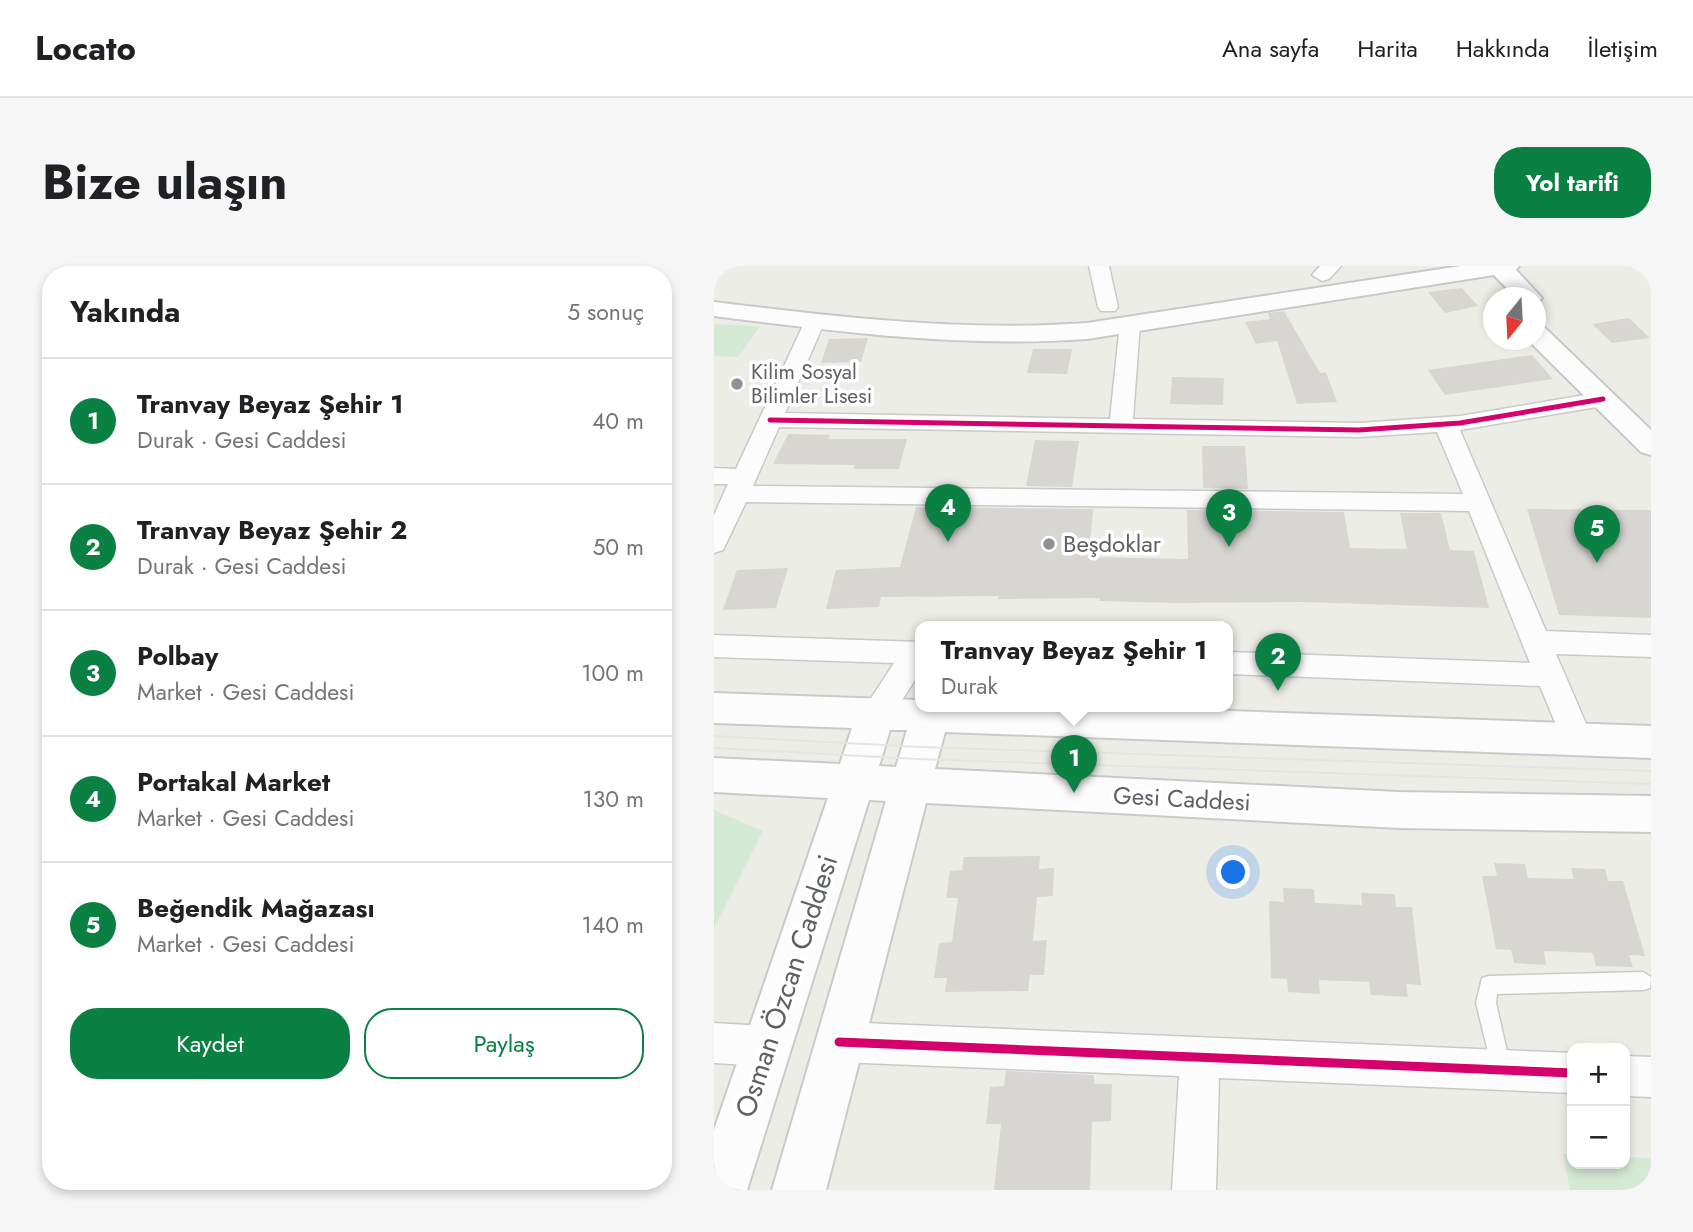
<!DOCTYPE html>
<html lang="tr">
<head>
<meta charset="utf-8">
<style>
  body { margin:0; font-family:Jost,sans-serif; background:#f6f6f6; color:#202124 }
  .controls { position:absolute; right:21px; bottom:21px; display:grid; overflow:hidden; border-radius:14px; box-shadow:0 4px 10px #0003 }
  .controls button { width:63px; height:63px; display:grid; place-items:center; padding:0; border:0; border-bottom:2px solid #e0e0e0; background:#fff; color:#202124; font:35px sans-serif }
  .compass { position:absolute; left:769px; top:21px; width:63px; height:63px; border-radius:50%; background:#fff; box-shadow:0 4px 10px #0003; rotate:198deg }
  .you { position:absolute; left:520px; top:607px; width:24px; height:24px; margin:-18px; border:5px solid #fff; border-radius:50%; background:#1a73e8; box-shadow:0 0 0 10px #1a73e833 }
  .badge { display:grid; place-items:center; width:46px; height:46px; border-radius:50%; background:#0b8043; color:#fff; font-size:23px; font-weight:700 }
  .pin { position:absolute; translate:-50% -58px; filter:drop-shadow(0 2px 4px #0008) }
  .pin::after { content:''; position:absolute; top:37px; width:24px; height:21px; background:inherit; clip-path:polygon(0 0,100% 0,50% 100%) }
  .popup { position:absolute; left:201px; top:355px; width:318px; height:91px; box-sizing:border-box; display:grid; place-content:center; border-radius:14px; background:#fff; filter:drop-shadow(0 2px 5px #0005); font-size:23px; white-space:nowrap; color:#757577 }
  .popup b { font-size:26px; color:#202124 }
  .popup::after { content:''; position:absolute; left:50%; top:100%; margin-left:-14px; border:14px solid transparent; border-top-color:#fff }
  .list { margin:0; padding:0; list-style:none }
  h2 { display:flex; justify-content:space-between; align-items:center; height:91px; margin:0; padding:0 28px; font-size:30px }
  h2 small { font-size:23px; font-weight:400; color:#757577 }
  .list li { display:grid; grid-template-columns:46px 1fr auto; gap:21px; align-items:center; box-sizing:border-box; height:126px; padding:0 28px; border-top:2px solid #e0e0e0 }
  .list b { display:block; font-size:26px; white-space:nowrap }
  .list p { margin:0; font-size:23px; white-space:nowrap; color:#757577 }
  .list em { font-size:23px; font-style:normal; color:#757577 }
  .actions { display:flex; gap:14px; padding:21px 28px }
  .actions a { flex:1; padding:16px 0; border:2px solid #0b8043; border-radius:28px; text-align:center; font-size:24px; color:#0b8043 }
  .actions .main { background:#0b8043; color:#fff }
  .map { position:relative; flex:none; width:937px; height:924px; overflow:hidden; border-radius:28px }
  header { display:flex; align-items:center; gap:42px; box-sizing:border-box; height:98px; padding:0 35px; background:#fff; border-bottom:2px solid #e0e0e0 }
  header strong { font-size:33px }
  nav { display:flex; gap:38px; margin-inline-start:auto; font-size:24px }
  .intro { display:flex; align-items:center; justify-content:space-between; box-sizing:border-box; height:168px; padding:0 42px }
  h1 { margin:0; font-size:49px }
  .button { padding:18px 32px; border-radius:28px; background:#0b8043; color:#fff; font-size:24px; font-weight:700 }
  main { display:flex; gap:42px; padding:0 42px }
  aside { flex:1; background:#fff; border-radius:28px; box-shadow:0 4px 10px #0003 }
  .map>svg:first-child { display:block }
</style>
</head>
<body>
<header>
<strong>Locato</strong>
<nav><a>Ana sayfa</a><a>Harita</a><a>Hakkında</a><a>İletişim</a></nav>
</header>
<div class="intro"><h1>Bize ulaşın</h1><a class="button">Yol tarifi</a></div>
<main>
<aside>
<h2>Yakında<small>5 sonuç</small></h2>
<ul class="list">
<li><span class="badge">1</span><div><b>Tranvay Beyaz Şehir 1</b><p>Durak · Gesi Caddesi</p></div><em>40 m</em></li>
<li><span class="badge">2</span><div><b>Tranvay Beyaz Şehir 2</b><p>Durak · Gesi Caddesi</p></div><em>50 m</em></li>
<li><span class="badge">3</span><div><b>Polbay</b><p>Market · Gesi Caddesi</p></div><em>100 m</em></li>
<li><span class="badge">4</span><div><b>Portakal Market</b><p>Market · Gesi Caddesi</p></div><em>130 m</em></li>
<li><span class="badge">5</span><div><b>Beğendik Mağazası</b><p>Market · Gesi Caddesi</p></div><em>140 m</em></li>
</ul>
<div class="actions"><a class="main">Kaydet</a><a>Paylaş</a></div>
</aside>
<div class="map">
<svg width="937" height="924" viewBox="0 0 937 924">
  <rect width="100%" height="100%" fill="#edede8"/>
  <g fill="#d5ead5">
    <path d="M0,58l46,2 -22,31 -24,-1z"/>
    <path d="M0,544l49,21 -49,98z"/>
    <path d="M849,888l9,1v9h53v-7l26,1v32h-81z"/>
  </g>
  <g fill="#d7d6d3">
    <path d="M748,22l16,18 -33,7 -17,-21z"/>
    <path d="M570,45l36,62 6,-1 11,30 -40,2 -20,-63 -21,3 -11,-22 25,-3 -2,-6z"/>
    <path d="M915,52l21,20 -38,5 -20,-19z"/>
    <path d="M154,72l-7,24 -40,1 8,-24z"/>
    <path d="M319,83h39l-5,25 -40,-1z"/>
    <path d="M818,89l21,24 -108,16 -17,-25z"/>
    <path d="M458,111l52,1 -1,27 -53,-1z"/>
    <path d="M74,168l42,1 -2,4h79l-8,30h-46l2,-4 -82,-1z"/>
    <path d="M321,174l44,1 -7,46 -46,-1z"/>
    <path d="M488,180h43l3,43 -45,-1z"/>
    <path d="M202,241l177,2 -4,48 99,2 -1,-49 157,2 6,36 57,1 -7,-36h41l9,37 24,1 15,57 -188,-6 -126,1 -76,-2 1,-3 -102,1 1,-3 -118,1 -2,10 -53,2 10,-39 64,-3z"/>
    <path d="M813,243l124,1v108l-92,-3z"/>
    <path d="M74,302l-12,40 -53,2 14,-40z"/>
    <path d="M326,590l-1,13 15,-1 -1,28 -16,1 -4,44 14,-1 -3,35h-14l-2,16 -83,1 2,-14h-13l5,-35 13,-1 6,-44h-12l4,-27 12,-1 2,-13z"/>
    <path d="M780,597l31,1 3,14 46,1 -3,-11 34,1 3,12h15l22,75 -16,-1 4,12 -37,-1 -3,-13 -49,-2 2,14 -32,-2 -3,-13 -15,-1 -14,-73h15z"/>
    <path d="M569,622l31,1 1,14 47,2 -1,-12 34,1 1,13h16l9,78 -15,-1 2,13 -37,-2 -2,-13 -50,-2 1,14 -32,-2 -1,-13 -16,-1 -2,-77 15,1z"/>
    <path d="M292,805l88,4v9h18l-1,37 -19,1 -2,68h-96l7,-66h-15l4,-37 14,-1z"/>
  </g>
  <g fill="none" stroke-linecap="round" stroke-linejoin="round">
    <defs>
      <path id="service" d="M929,706l8,5 -1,11 -7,2 -146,4 -1,9 15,66 -3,7 -7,3 -7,-3 -18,-73 6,-25 7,-2z"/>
      <g id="minor">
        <path d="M375,0h20l9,41 -3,4h-14l-3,-4z"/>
        <path d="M606,0h21l-12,13 -7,2 -10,-6z"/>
        <path d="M101,49l7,2 3,4 -40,92 325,6 10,-95 3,-4h14l3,4 -7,95 226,4 101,-7 143,-24 8,2 3,5 -3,5 -8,2 -143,24 86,201 105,4v22l-95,-3 37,86 -5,9 -11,4 -11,-4 -26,-63 -312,-12v-22l302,11 -61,-152 -723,-9 -23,48 -9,3v-38l14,-31h-14v-16l22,1 69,-148 3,-4zM65,161l580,10 78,-5 26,62 -710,-8z"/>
        <path d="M0,369l206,7v30l-33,52 -11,3 -11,-3 -5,-9 34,-52 -180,-6z"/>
        <path d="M125,756l733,31v40l-353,-15 -3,112h-44l7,-114 -340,-14 -14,-6 -6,-14 6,-14z"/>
        <path d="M0,757l52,3 14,6 6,14 -6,14 -14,6 -52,-3z"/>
        <path d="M911,790l26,1v40l-26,-1z"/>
      </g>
      <g id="tertiary">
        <path d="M747,0h58l-3,4 26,28 -6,6v-6h-20l-22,-23 -407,64c-126,9 -248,-7 -373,-23v-14c125,15 247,30 373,21z"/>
        <path d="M822,59l9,3 106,102v25l-10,-3 -113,-112h8z"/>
      </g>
      <path id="secondary" d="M0,427l206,7v7h199l532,19v32l-706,-26 -10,37 464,23 252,4v36l-252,-4 -473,-25 -100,387h-54l114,-389 -17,-1 -122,390h-33v-60l114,-332 -114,-6v-34l126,6 12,-36 -138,-5zM176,464h17l-11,37 -17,-1z"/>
    </defs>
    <use href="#service" stroke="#c9c9c9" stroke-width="3"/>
    <use href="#minor" stroke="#c9c9c9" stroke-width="3"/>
    <use href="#tertiary" stroke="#c9c9c9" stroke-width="4"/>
    <use href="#secondary" stroke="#cacaca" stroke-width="4"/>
    <use href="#service" fill="#fcfcfc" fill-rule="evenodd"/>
    <use href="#minor" fill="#fcfcfc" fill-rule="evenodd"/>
    <use href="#tertiary" fill="#fcfcfc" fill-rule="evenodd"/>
    <use href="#secondary" fill="#fcfcfc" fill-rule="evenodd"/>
    <g stroke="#e4e4e3" stroke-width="2">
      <path d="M0,470l207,11 730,24"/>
      <path d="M0,482l204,11 733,25"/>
    </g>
    <defs>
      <path id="cycleway-far1" d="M56,154l589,10 101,-7 143,-24"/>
      <path id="cycleway" d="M125,776l733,31"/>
    </defs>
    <use href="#cycleway-far1" stroke="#fff" stroke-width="8"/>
    <use href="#cycleway" stroke="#fff" stroke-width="13"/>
    <use href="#cycleway-far1" stroke="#d6006c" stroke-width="5"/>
    <use href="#cycleway" stroke="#d6006c" stroke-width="9"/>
  </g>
  <g fill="#8f9194" stroke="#fff" stroke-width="2.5">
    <circle cx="23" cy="118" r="7"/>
    <circle cx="335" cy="278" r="7"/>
  </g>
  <g text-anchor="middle" stroke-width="7" stroke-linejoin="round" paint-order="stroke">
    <g font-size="21" fill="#5d6066" stroke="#fff" text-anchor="start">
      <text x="37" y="113">Kilim Sosyal<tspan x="37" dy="24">Bilimler Lisesi</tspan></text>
    </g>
    <g font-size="24" fill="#5d6066" stroke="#fff" text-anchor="start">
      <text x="349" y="286">Beşdoklar</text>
    </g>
    <g font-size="24" fill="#5d6066" stroke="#fff">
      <text transform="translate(468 533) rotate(3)" y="8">Gesi Caddesi</text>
    </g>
    <g font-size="28" fill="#5d6066" stroke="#fff">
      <text transform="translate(72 720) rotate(-72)" y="10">Osman Özcan Caddesi</text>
    </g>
  </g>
</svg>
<div class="controls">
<button>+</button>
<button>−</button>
</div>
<svg class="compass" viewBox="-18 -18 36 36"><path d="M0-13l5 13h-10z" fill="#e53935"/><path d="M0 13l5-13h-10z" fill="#757577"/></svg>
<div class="you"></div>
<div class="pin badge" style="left:360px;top:527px">1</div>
<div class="popup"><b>Tranvay Beyaz Şehir 1</b>Durak</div>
<div class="pin badge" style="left:564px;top:425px">2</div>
<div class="pin badge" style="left:515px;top:281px">3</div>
<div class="pin badge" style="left:234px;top:276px">4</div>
<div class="pin badge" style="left:883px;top:297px">5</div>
</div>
</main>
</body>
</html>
